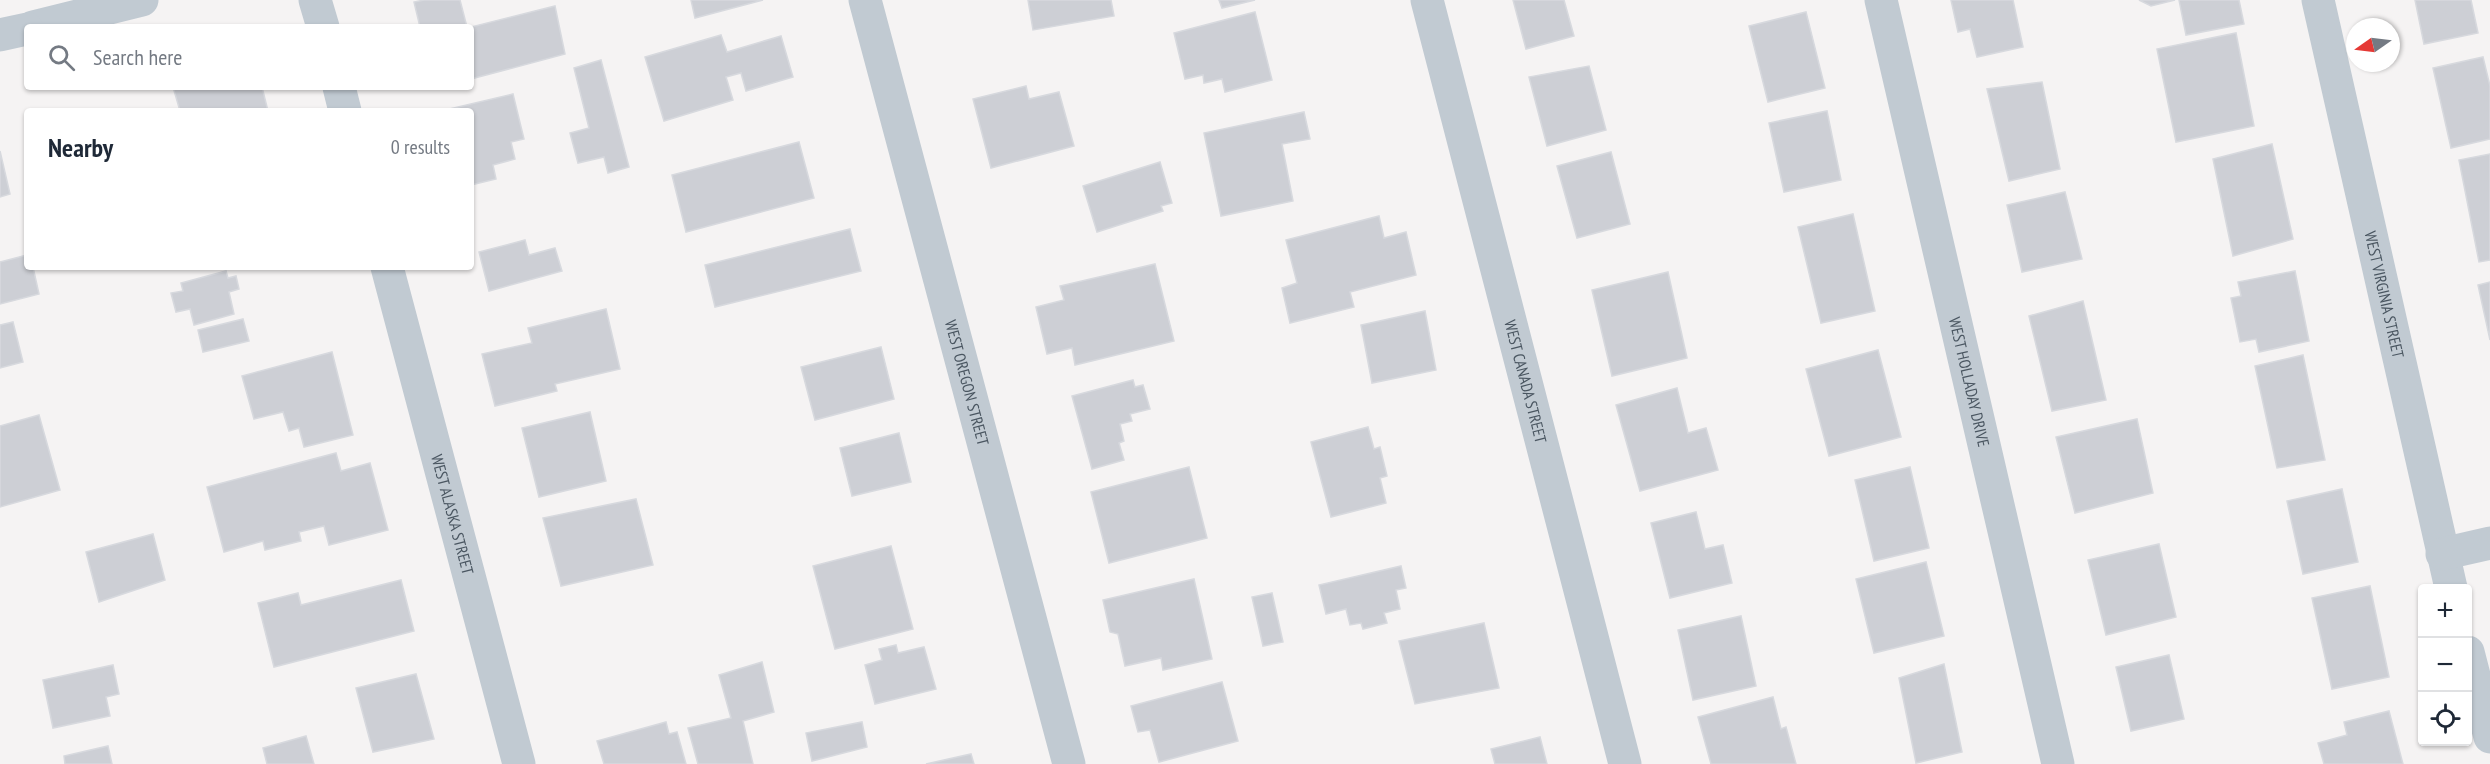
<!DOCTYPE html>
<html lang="en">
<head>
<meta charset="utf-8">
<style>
  body { margin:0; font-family:"PT Sans Narrow",sans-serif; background:#f6f6f7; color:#1f2937 }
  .controls { position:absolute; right:18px; bottom:18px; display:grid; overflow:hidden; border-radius:6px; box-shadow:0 2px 4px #0004 }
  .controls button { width:54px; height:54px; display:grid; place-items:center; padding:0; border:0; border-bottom:2px solid #e0e1e3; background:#fff; color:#1f2937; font:30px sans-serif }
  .compass { position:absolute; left:2346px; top:18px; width:54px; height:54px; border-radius:50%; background:#fff; box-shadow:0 2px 4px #0004; rotate:256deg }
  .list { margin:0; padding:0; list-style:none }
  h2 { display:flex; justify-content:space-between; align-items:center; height:78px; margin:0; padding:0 24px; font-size:26px }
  h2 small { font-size:20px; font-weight:400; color:#747a83 }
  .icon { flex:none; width:33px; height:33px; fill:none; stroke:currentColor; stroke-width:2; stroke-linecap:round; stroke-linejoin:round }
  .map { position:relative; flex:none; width:2490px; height:764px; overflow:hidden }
  .search { position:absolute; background:#fff; box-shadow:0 2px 4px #0004; left:24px; top:24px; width:450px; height:66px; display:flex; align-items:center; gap:15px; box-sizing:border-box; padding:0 21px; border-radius:6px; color:#747a83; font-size:22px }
  .panel { position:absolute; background:#fff; box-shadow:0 2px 4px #0004; left:24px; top:108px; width:450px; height:162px; border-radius:6px }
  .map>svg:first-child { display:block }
</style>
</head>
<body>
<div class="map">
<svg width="2490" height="764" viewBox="0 0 2490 764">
  <rect width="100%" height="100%" fill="#f5f3f3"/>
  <g fill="#cdcfd5" stroke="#d7d9de" stroke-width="1.5">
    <path d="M424,0h36l7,27h-47l-6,-25z"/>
    <path d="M691,0h72l-68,18z"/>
    <path d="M1028,0h83l3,16 -81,14z"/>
    <path d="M1219,0h36l-33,8z"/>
    <path d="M1513,0h51l10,36 -48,13z"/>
    <path d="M1951,0h62l10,47 -46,10 -7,-28 -12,3z"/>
    <path d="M2139,0h36l-24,6z"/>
    <path d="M2179,0h60l5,24 -58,11z"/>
    <path d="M2415,0h56l7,33 -54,11z"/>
    <path d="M555,6l10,48 -94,25v-52z"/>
    <path d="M1255,12l17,68 -47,12 -3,-13 -18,4 -1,-8 -18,4 -11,-46z"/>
    <path d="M1806,12l19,76 -57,14 -19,-76z"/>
    <path d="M2236,33l18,93 -78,16 -19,-93z"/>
    <path d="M721,35l6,17 54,-16 12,41 -47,14 -5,-18 -15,4 7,23 -69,21 -19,-64z"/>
    <path d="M2483,57l7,29v53l-39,9 -18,-80z"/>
    <path d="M601,60l28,107 -21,6 -4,-16 -26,6 -8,-30 19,-5 -15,-60z"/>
    <path d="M1589,66l17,64 -59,16 -18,-69z"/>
    <path d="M2042,82l18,87 -51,12 -22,-92z"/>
    <path d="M1026,86l3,13 30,-7 15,54 -83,22 -18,-69z"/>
    <path d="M173,87h89l6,24h-88z"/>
    <path d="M513,94l11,45 -13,3 4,17 -22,6 3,14 -25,6v-74h-30z"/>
    <path d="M1827,111l14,69 -57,12 -15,-69z"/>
    <path d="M1304,112l6,27 -28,5 11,57 -72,15 -17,-83z"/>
    <path d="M799,142l15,56 -128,34 -14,-57z"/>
    <path d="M2272,144l21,95 -60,17 -20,-97z"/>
    <path d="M0,151l10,43 -10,3z"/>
    <path d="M1611,152l19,72 -53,14 -20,-72z"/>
    <path d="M2490,154v106l-11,2 -20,-102z"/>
    <path d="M1160,162l12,41 -11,3 2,5 -66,21 -14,-46z"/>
    <path d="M2065,192l17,67 -60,13 -15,-67z"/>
    <path d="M1853,214l22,97 -54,12 -23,-96z"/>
    <path d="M1379,216l5,22 22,-6 10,43 -66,17 4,15 -64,16 -8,-35 15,-5 -11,-43z"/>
    <path d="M850,229l11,42 -146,36 -10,-42z"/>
    <path d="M525,240l4,15 26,-7 7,23 -73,20 -10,-39z"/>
    <path d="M27,255v12h6l6,27 -39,10v-42z"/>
    <path d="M1155,264l19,77 -99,24 -3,-17 -25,6 -11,-47 28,-7 -4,-14z"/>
    <path d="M226,271l2,7 8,-2 3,13 -10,3 5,22 -40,11 -4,-16 -14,3 -5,-19 12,-2 -2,-8z"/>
    <path d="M2295,271l14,70 -50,11 -3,-13 -16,3 -9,-44 10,-2 -3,-14z"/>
    <path d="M1668,272l19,86 -75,18 -20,-86z"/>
    <path d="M2490,282v58l-12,-55z"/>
    <path d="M2083,301l23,99 -54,11 -23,-95z"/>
    <path d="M606,309l14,60 -65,15 2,7 -62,15 -13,-52 50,-11 -4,-15z"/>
    <path d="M1425,311l11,59 -64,13 -11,-58z"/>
    <path d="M243,319l6,22 -46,11 -5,-22z"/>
    <path d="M13,322l10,40 -23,6v-43z"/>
    <path d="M881,347l13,52 -79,21 -14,-53z"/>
    <path d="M1878,350l23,87 -72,19 -23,-87z"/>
    <path d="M332,352l21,83 -49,12 -5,-19 -10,3 -6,-19 -29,7 -12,-43z"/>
    <path d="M2303,355l22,105 -48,8 -22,-102z"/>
    <path d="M1133,380l2,7 8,-2 7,24 -20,5 2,7 -12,3 4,17 -5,2 5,17 -32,9 -20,-73z"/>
    <path d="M1677,388l11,45 18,-5 12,42 -78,21 -24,-86z"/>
    <path d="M590,412l16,69 -67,16 -17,-69z"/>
    <path d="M39,415l21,75 -60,17v-81z"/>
    <path d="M2137,419l16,74 -78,20 -19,-76z"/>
    <path d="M1368,427l6,22 6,-2 7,29 -7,2 6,25 -55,14 -20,-75z"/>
    <path d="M899,433l12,49 -59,14 -12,-48z"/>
    <path d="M336,453l5,18 29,-8 18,67 -59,15 -5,-19 -25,6 2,9 -36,9 -2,-9 -39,11 -17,-65z"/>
    <path d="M1189,467l18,71 -98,25 -18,-71z"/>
    <path d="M1910,467l19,81 -55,13 -19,-81z"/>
    <path d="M2342,489l16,73 -55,12 -16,-73z"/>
    <path d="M636,499l17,66 -92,21 -18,-68z"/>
    <path d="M1696,512l9,37 18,-4 9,38 -62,15 -19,-75z"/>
    <path d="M153,534l12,46 -66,22 -13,-50z"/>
    <path d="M2159,544l17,73 -70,18 -18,-75z"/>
    <path d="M891,546l22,83 -78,20 -22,-83z"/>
    <path d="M1926,562l18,74 -70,17 -18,-74z"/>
    <path d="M1401,566l5,22 -10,2 4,19 -16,4 3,10 -24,6 -2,-6 -11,2 -4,-16 -20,5 -7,-29z"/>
    <path d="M1194,579l18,80 -49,11 -2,-12 -36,8 -7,-32 -8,-2 -7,-32z"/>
    <path d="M401,580l13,51 -140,36 -16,-64 40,-10 3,12z"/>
    <path d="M2370,586l19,91 -57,12 -20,-91z"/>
    <path d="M1272,593l11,49 -20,4 -11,-49z"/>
    <path d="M1741,616l15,70 -63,14 -15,-70z"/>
    <path d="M1484,623l15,65 -84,16 -16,-63z"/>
    <path d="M896,645l2,8 26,-6 12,42 -61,15 -10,-39 17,-5 -3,-11z"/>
    <path d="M2169,655l15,64 -53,12 -15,-64z"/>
    <path d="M762,662l12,50 -31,9 10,43h-55l-10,-36 43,-10 -12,-43z"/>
    <path d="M1944,664l18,88 -46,11 -17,-85z"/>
    <path d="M113,665l6,29 -13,3 4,19 -57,12 -10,-48z"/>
    <path d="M416,674l18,65 -61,13 -17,-64z"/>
    <path d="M1222,682l16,59 -79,21 -9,-32 -12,2 -7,-26z"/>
    <path d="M1773,697l8,32 5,-2 10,37h-85l-13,-47z"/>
    <path d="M2389,711l14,53h-79l-6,-21 29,-8 -3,-13z"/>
    <path d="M666,722l3,12 8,-2 9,32h-82l-7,-23z"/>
    <path d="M862,722l5,25 -55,14 -6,-28z"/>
    <path d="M306,736l8,28h-47l-4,-16z"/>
    <path d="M1540,737l7,27h-52l-4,-15z"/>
    <path d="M108,746l4,18h-47l-1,-8z"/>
    <path d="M971,754l3,10h-48z"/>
  </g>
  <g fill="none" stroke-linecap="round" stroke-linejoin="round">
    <g stroke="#c1cad2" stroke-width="33">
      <path d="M315,0l8,27"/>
      <path id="s1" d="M865,0l204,764"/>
      <path id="s2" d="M1427,0l198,764"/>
      <path id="s3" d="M1881,0l177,764"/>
      <path id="s4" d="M2318,0l133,588"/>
      <path d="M33,27l109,-27"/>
      <path d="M0,35l27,-6"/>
      <path d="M339,87l6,24"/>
      <path id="s5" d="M387,267l132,497"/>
      <path d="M2442,554l48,-11"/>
      <path d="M2468,652l22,85"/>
    </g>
  </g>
  <g text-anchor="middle" stroke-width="6" stroke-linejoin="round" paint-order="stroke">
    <g font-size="16" fill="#4a5661" stroke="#fff">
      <text dy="6" stroke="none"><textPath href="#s4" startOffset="302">WEST VIRGINIA STREET</textPath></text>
      <text dy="6" stroke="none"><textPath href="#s1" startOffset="396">WEST OREGON STREET</textPath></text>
      <text dy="6" stroke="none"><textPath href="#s2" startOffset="394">WEST CANADA STREET</textPath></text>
      <text dy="6" stroke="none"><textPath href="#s3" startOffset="392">WEST HOLLADAY DRIVE</textPath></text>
      <text dy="6" stroke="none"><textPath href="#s5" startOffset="256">WEST ALASKA STREET</textPath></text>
    </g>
  </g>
</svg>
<div class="controls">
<button>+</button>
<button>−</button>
<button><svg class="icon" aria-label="locate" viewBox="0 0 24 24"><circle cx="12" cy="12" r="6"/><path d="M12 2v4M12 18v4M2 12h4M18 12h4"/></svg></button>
</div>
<svg class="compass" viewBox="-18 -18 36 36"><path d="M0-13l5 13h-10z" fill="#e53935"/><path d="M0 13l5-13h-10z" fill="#747a83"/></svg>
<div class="search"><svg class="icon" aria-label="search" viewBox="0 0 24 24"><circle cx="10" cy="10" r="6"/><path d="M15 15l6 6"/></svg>Search here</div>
<section class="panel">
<h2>Nearby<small>0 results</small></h2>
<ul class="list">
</ul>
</section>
</div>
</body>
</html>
